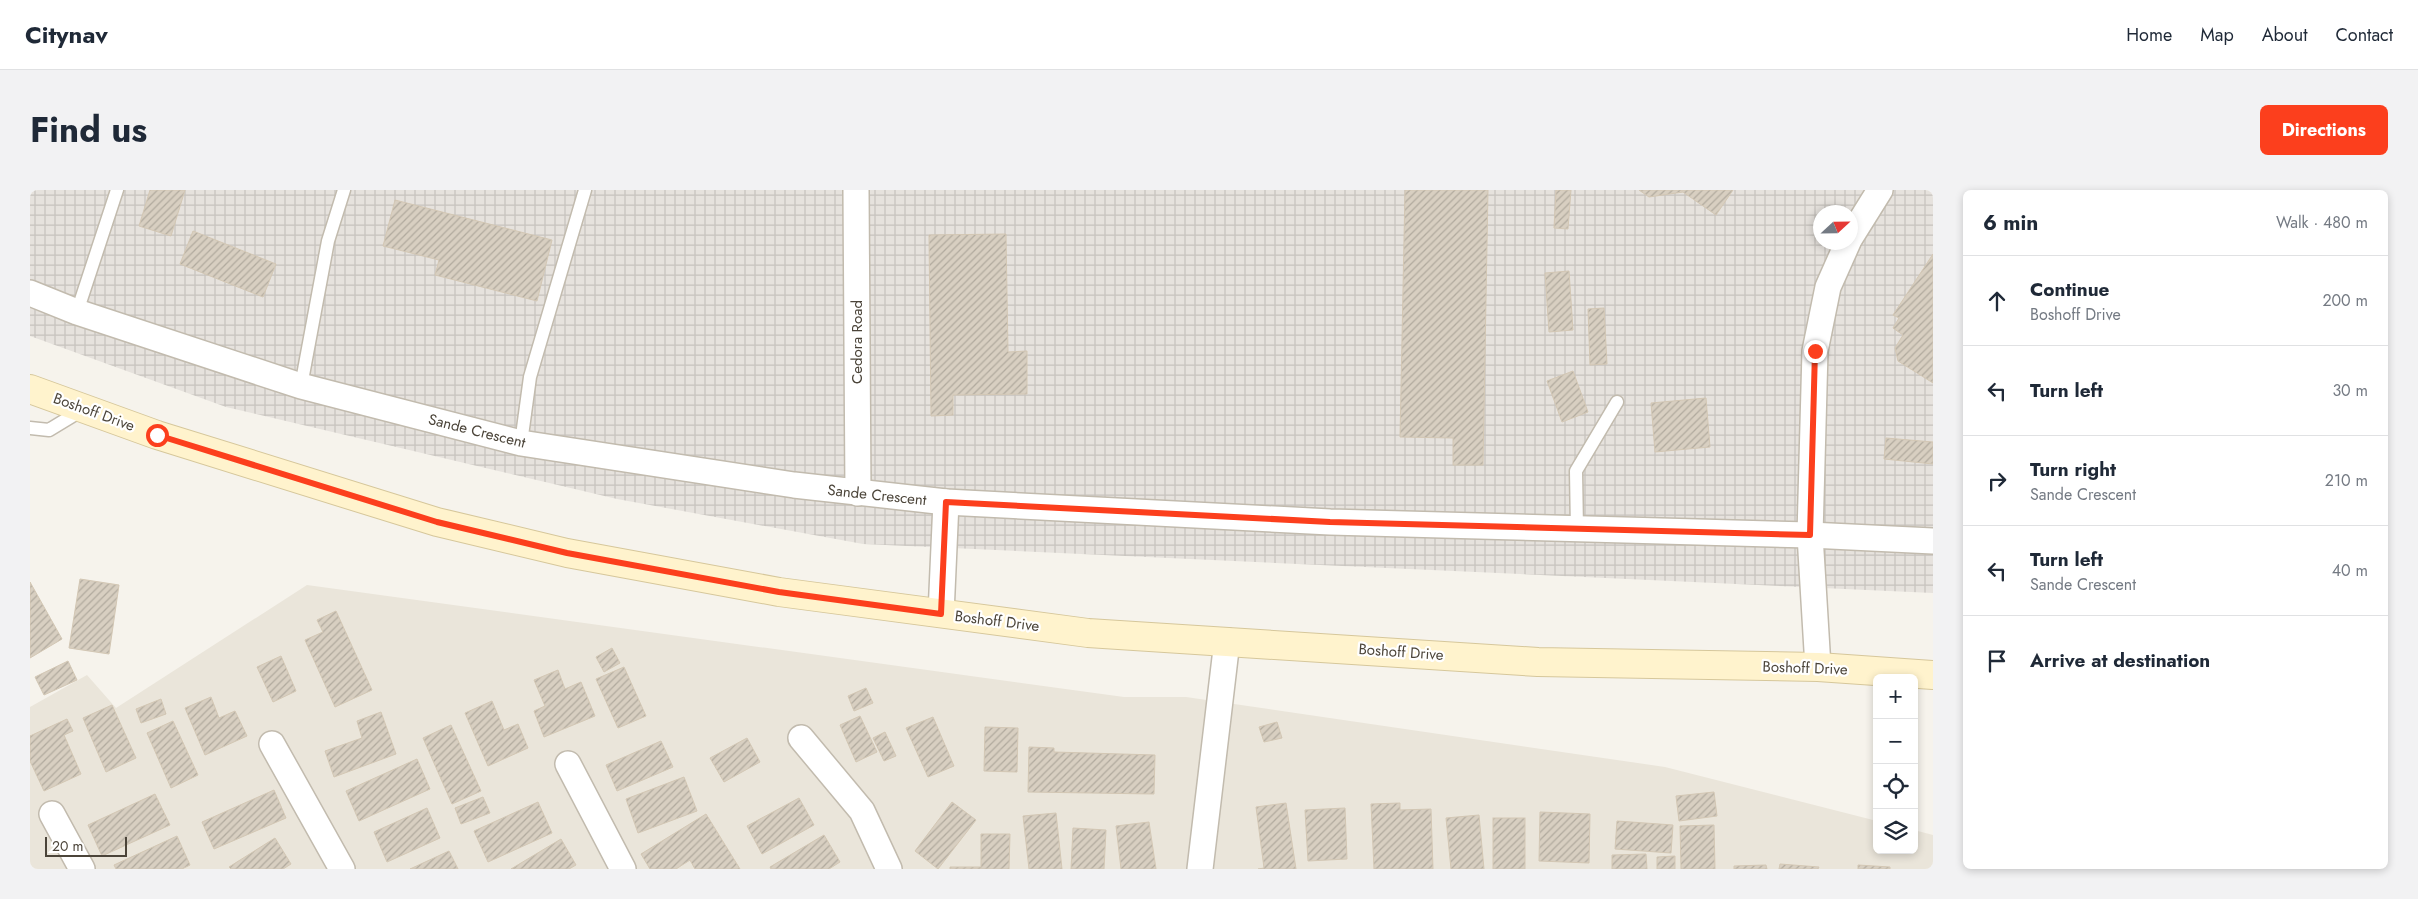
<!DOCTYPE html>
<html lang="en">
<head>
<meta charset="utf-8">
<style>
  body { margin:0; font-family:Jost,sans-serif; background:#f2f2f3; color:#1f2937 }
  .controls { position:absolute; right:15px; bottom:15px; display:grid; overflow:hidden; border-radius:8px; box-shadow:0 2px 8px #0003 }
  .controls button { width:45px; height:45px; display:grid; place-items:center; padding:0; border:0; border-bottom:1px solid #e0e1e3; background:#fff; color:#1f2937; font:25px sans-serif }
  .compass { position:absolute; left:1783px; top:15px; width:45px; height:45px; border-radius:50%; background:#fff; box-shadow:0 2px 8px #0003; rotate:68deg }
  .scale { position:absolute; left:15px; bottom:12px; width:82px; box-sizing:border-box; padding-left:5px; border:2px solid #4b4439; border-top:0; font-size:14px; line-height:18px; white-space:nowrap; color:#4b4439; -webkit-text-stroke:4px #fff; paint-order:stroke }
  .stop { position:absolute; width:15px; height:15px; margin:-11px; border:4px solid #fc3f1d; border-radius:50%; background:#fff }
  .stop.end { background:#fc3f1d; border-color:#fff; box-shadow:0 1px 5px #0008 }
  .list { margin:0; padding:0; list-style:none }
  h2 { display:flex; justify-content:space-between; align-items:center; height:65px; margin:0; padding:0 20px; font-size:21px }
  h2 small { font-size:16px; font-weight:400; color:#747a83 }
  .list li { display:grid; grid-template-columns:32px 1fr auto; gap:15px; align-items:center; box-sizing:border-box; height:90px; padding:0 20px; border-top:1px solid #e0e1e3 }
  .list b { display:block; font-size:19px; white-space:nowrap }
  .list p { margin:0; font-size:16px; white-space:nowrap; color:#747a83 }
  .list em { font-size:16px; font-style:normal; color:#747a83 }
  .icon { flex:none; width:28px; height:28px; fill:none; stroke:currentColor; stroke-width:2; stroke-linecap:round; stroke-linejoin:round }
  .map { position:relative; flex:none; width:1903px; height:679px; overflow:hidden; border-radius:8px }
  header { display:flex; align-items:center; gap:30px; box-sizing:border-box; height:70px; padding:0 25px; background:#fff; border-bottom:1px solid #e0e1e3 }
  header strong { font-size:24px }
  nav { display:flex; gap:28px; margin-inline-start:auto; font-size:18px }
  .intro { display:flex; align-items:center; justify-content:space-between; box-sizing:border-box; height:120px; padding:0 30px }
  h1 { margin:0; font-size:35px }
  .button { padding:12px 22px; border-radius:8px; background:#fc3f1d; color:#fff; font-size:18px; font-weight:700 }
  main { display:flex; gap:30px; padding:0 30px }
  aside { flex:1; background:#fff; border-radius:8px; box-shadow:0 2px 8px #0003 }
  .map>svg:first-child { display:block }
</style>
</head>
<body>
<header>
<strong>Citynav</strong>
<nav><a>Home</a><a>Map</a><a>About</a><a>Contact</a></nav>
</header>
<div class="intro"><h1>Find us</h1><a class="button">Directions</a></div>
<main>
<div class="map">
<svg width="1903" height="679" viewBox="0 0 1903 679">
  <defs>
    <pattern id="industrial-grid" width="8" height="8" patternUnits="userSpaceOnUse" patternTransform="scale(1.25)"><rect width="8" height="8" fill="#e6e2dd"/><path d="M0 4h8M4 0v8" fill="none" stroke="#c7c3be"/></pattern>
    <pattern id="building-hatch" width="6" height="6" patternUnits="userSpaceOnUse" patternTransform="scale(1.25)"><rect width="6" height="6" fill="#d8cfc1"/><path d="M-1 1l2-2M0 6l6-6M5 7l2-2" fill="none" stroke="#b1aa9e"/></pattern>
  </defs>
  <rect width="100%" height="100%" fill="#f6f3ec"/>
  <path fill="#eae5da" d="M277,395l817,112h62l479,70 212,54v29h37v-20l19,5v34h-1903v-162l57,-32 29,33z"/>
  <path fill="url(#industrial-grid)" fill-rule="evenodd" d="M0,0h1903v403l-1070,-49 -246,-45 -391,-92 -196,-71zM1790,22h30v30h-30z"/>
  <g fill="url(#building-hatch)" stroke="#d3c7b4">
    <path d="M120,0h35l-14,46 -32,-10z"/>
    <path d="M1375,0h83l-5,275h-30v-27l-53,-1z"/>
    <path d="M1526,0h15l-3,39 -14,-1z"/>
    <path d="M1609,0h94l-17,25 -33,-23 -34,5z"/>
    <path d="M365,10l157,40 -15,61 -102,-26 4,-15 -56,-14z"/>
    <path d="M163,41l83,33 -13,33 -83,-33z"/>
    <path d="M976,44l2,118 19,-1v43l-74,1v20l-22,1 -2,-181z"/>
    <path d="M1903,64v129l-35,-22 -3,-13 8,-13 -10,-7 6,-10 -6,-3z"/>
    <path d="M1539,81l4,59 -24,2 -4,-59z"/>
    <path d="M1574,118l3,56 -17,1 -2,-56z"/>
    <path d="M1543,181l15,41 -26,10 -15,-41z"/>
    <path d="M1676,208l4,49 -55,5 -4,-49z"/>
    <path d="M1856,248l47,4v22l-49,-5z"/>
    <path d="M50,389l39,6 -10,69 -40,-6z"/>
    <path d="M0,392l32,57 -32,19z"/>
    <path d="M306,421l36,79 -37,17 -30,-67 18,-8 -6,-12z"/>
    <path d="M582,458l8,15 -16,9 -8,-15z"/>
    <path d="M251,466l15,35 -23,11 -16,-35z"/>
    <path d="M38,471l9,19 -33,15 -9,-18z"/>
    <path d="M594,477l22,49 -28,12 -22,-49z"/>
    <path d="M528,480l7,19 16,-7 14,34 -51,21 -10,-26 11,-5 -11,-26z"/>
    <path d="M836,498l7,15 -19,8 -6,-15z"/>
    <path d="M181,507l8,21 16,-7 12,25 -42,19 -20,-47z"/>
    <path d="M131,509l5,15 -25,9 -5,-14z"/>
    <path d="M462,511l12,29 14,-6 10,24 -40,18 -23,-53z"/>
    <path d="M82,515l24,53 -30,14 -23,-54z"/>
    <path d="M351,522l15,42 -62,23 -9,-26 37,-13 -5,-17z"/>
    <path d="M830,526l17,36 -21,10 -16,-37z"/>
    <path d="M903,527l21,49 -26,11 -22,-49z"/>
    <path d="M37,529l6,12 -9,4 17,39 -37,17 -14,-30v-25z"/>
    <path d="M143,531l25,54 -27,13 -24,-55z"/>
    <path d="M1247,532l5,16 -18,4 -5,-15z"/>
    <path d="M421,535l30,66 -29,13 -29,-66z"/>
    <path d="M955,537l33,1 -1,44 -33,-1z"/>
    <path d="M855,542l11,24 -12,5 -11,-23z"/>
    <path d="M717,548l13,24 -36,20 -14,-24z"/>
    <path d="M631,551l12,26 -56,24 -11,-26z"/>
    <path d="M999,557l25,1v4l101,3 -1,39 -126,-2z"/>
    <path d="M387,569l13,30 -71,32 -13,-30z"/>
    <path d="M654,587l13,34 -59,22 -12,-34z"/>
    <path d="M244,600l12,28 -72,31 -12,-27z"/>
    <path d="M1684,602l3,24 -38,5 -3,-25z"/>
    <path d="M125,604l15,31 -68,31 -14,-31z"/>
    <path d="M453,607l7,16 -29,11 -6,-16z"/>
    <path d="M769,608l15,27 -52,29 -15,-28z"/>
    <path d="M508,612l14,31 -64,29 -14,-31z"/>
    <path d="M922,612l24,18 -38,49 -23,-18z"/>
    <path d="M1256,613l10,66h-38l6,-1 -8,-61z"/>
    <path d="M1370,613v7l31,-1 2,60h-59l-3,-65z"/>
    <path d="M397,618l13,30 -53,24 -13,-30z"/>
    <path d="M1315,618l2,51 -39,2 -3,-51z"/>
    <path d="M1510,622l50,2 -1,49 -50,-2z"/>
    <path d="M1026,623l6,56h-33l-6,-53z"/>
    <path d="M676,624l34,55h-45l-5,-9 -14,9h-26l-9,-15z"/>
    <path d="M1449,625l5,54h-33l-5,-51z"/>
    <rect x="1463" y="628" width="32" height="51"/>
    <path d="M1587,631l56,4 -2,28 -56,-4z"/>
    <path d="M1119,632l7,47h-35l-5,-43z"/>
    <path d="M1684,635l1,44h-34l-1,-43z"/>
    <path d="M1043,638l33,2 -2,39h-33z"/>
    <path d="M951,644h29l-1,35h-59v-2h31z"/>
    <path d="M794,645l16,27 -11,7h-58l-1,-2z"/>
    <path d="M147,646l13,29 -8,4h-66l-2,-4z"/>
    <path d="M245,648l16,26 -8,5h-52l-2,-2z"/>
    <path d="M531,649l15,26 -7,4h-58z"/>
    <path d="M419,661l9,18h-48z"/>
    <path d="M1616,664l1,15h-35v-14z"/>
    <path d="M1645,666v13h-18v-12z"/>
    <path d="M1750,674l39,3 -1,2h-39z"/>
    <path d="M1736,675l1,4h-33v-3z"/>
    <path d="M1828,675l32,2v2h-32z"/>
  </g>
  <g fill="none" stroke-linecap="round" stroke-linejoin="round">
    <defs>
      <g id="service">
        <path d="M47,122l40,-122"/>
        <path d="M271,196l27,-145 16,-51"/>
        <path d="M0,238l19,2 33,-20"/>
        <path d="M491,253l9,-66 55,-187"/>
        <path d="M1547,340l-1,-59 41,-69"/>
      </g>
      <g id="minor">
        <path d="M826,0l2,303"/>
        <path d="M1820,48l30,-48"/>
        <path d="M0,103l47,19 224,74 220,57 273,42 152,17 384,20 480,13 123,6"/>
        <path d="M911,424l5,-112"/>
        <path d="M1788,477l-8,-132 5,-184 13,-64 20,-45"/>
        <path d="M771,548l61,73 27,58"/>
        <path d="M242,554l70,125"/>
        <path d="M538,574l55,105"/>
        <path d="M22,624l30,55"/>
        <path d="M1170,679l27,-228"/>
      </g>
      <path id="secondary" d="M0,199l127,46 280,87 130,31 212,39 309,41 450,29 280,5 115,8"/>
    </defs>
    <use href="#service" stroke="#c2bbae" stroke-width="15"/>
    <use href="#minor" stroke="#c2bbae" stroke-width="28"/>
    <use href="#secondary" stroke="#d6c79b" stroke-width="30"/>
    <use href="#service" stroke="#fff" stroke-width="12"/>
    <use href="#minor" stroke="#fff" stroke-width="25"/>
    <use href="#secondary" stroke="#fff3cd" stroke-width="28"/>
  </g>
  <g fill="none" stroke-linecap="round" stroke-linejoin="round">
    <path stroke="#fc3f1d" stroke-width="6" d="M127,245l280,87 130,31 212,39 162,22 5,-112 384,20 480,13 5,-184"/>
  </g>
  <g text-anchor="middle" stroke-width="4.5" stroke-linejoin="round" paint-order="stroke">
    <g font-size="15" fill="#4b4439" stroke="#fff">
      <text transform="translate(827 152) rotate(-90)" y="5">Cedora Road</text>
      <text transform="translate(64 222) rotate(20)" y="5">Boshoff Drive</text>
      <text transform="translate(447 241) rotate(14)" y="5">Sande Crescent</text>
      <text transform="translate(847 305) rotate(6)" y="5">Sande Crescent</text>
      <text transform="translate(967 431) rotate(7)" y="5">Boshoff Drive</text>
      <text transform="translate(1371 462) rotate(4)" y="5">Boshoff Drive</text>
      <text transform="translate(1775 478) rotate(2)" y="5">Boshoff Drive</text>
    </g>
  </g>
</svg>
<div class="controls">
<button>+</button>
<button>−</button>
<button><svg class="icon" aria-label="locate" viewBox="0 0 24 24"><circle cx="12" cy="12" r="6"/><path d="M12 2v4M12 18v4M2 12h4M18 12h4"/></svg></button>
<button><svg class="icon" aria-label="layers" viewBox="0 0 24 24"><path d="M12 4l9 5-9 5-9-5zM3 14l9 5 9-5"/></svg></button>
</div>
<svg class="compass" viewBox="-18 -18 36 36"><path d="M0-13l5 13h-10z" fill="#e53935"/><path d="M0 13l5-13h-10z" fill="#747a83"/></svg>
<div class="scale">20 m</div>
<div class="stop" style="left:127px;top:245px"></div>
<div class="stop end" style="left:1785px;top:161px"></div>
</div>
<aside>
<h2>6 min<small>Walk · 480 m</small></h2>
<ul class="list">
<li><svg class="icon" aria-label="ahead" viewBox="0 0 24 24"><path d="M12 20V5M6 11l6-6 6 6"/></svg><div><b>Continue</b><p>Boshoff Drive</p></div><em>200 m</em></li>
<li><svg class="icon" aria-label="left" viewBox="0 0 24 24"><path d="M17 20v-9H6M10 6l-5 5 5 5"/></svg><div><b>Turn left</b></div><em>30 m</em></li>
<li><svg class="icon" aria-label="right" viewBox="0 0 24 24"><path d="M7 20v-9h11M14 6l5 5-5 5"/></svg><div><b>Turn right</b><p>Sande Crescent</p></div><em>210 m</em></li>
<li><svg class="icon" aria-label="left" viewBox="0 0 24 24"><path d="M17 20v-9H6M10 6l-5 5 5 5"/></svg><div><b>Turn left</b><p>Sande Crescent</p></div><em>40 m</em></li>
<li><svg class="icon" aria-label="arrive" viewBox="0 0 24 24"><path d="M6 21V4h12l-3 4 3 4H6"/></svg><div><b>Arrive at destination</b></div></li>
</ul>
</aside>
</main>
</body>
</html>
